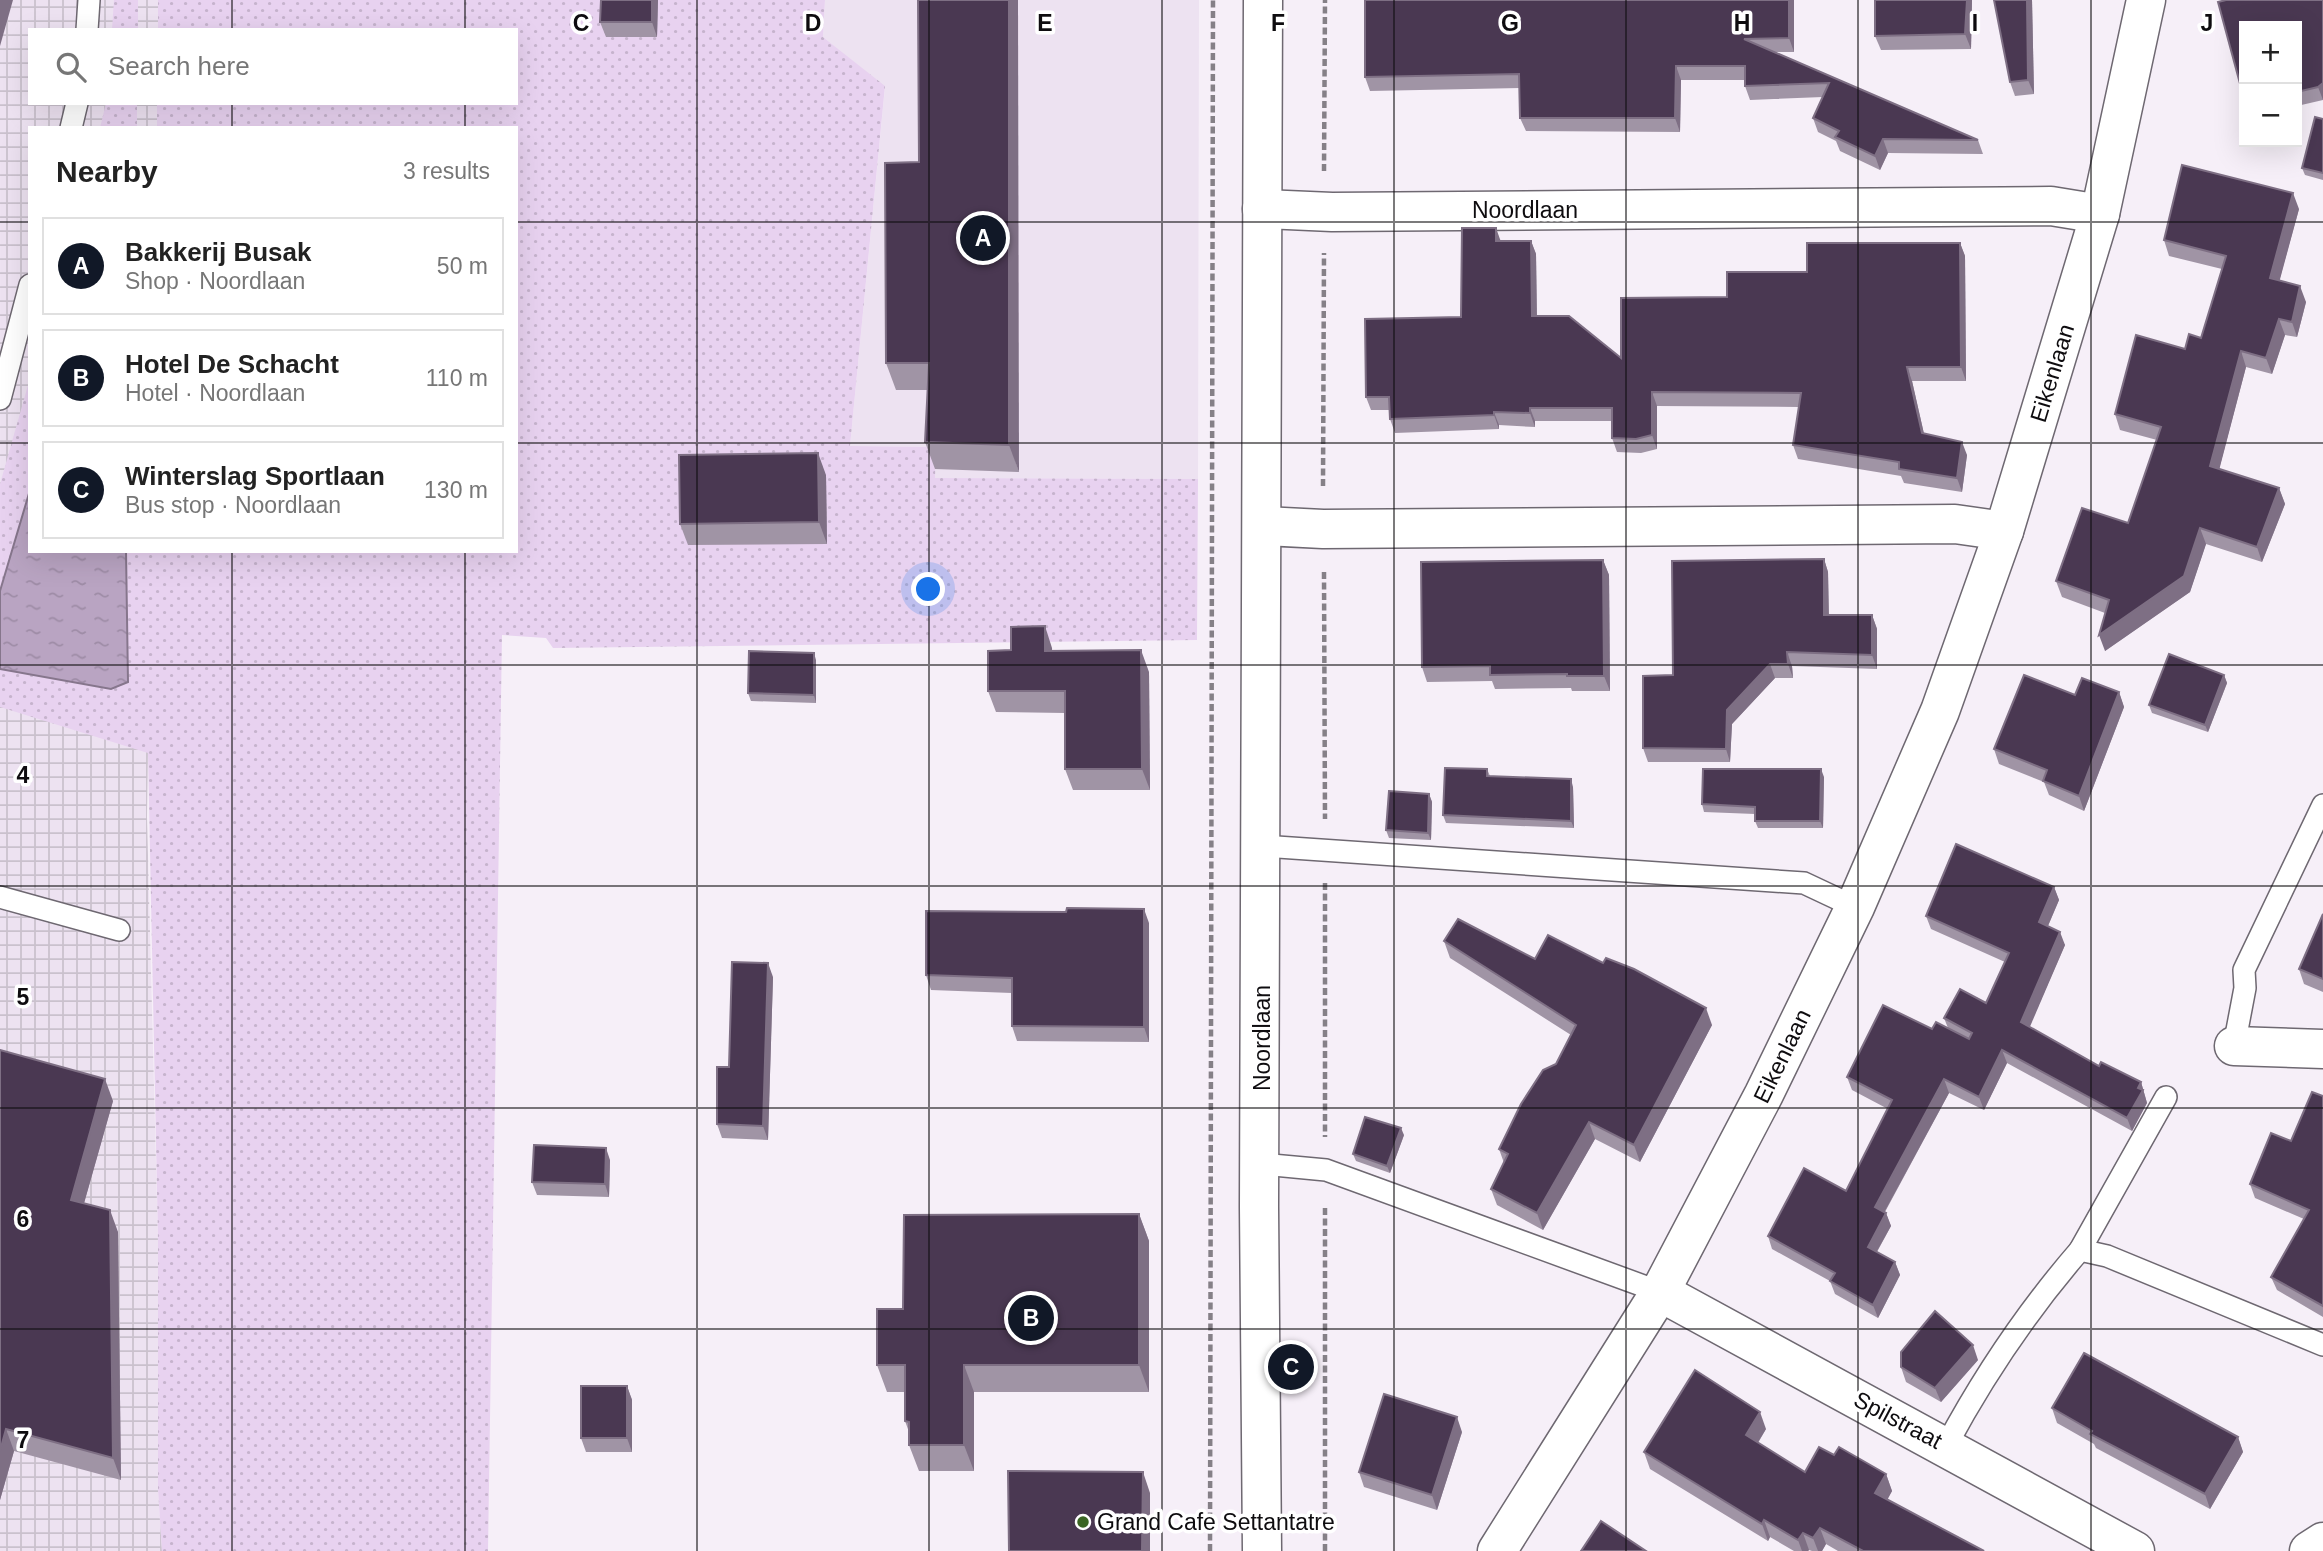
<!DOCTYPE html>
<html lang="en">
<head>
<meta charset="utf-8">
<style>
  body { margin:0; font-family:Helvetica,sans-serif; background:#f2f2f2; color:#222 }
  .controls { position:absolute; right:21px; top:21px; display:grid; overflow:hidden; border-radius:0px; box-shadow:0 7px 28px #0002 }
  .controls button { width:63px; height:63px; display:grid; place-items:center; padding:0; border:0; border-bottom:2px solid #e0e0e0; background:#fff; color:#222; font:35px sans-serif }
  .you { position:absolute; left:929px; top:590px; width:24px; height:24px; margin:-18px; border:5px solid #fff; border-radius:50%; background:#1a73e8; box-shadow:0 0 0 10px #1a73e833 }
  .badge { display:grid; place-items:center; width:46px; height:46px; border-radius:50%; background:#111827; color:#fff; font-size:23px; font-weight:700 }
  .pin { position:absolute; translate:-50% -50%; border:4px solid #fff; box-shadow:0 2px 7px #0006 }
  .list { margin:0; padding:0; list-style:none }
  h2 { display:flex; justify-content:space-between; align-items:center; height:91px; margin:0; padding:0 28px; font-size:30px }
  h2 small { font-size:23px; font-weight:400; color:#767676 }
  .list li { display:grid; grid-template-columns:46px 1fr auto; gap:21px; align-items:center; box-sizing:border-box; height:98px; margin:0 14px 14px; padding:0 14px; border:2px solid #e0e0e0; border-radius:0px }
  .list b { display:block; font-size:26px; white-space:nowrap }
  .list p { margin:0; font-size:23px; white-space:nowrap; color:#767676 }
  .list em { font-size:23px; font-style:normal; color:#767676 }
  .icon { flex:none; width:38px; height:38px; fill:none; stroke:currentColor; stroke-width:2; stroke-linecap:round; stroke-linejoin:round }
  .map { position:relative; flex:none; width:2323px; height:1551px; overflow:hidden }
  .search { position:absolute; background:#fff; box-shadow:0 7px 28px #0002; left:28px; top:28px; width:490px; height:77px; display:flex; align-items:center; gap:18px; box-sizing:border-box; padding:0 24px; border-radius:0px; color:#767676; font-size:26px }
  .panel { position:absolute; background:#fff; box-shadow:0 7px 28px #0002; left:28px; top:126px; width:490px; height:427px; border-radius:0px }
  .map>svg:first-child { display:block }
</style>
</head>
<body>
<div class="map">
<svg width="2323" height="1551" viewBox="0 0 2323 1551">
  <defs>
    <pattern id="industrial-grid" width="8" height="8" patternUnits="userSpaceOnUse" patternTransform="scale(1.75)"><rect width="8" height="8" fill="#ede2f1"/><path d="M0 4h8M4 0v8" fill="none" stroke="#cac1cd"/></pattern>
    <pattern id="grass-dots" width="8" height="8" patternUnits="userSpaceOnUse" patternTransform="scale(1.75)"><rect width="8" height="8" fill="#e8d2f0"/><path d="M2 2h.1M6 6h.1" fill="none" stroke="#c6b3cd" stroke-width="1.8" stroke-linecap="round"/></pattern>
    <pattern id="water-ripples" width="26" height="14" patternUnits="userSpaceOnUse" patternTransform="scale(1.75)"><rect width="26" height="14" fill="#b9a4c2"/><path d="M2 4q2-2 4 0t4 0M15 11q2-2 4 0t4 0" fill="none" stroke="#9e8ca6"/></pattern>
  </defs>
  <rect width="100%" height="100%" fill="#f6eff8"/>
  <path fill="#ede2f1" d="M825,0h374l-1,479 -263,-1 1,-31 -86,-1 35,-359 -62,-50z"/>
  <path fill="url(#industrial-grid)" d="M0,0h158v30h-128v73h127v25h-127v423h121l-4,266 11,424v249l4,61h-162z"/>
  <g fill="url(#grass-dots)">
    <path d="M114,0h24v30h-26z"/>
    <path d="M158,0h667l-2,37 62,49 -35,360 86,1 -1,31 263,1 -1,161 -644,8 -7,-10 -44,-3 -14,916h-326l-4,-61v-249l-10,-488 -148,-46v-223l30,-106v173h486v-423h-359v-25h359v-73h-358z"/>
    <path d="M106,103h31v25h-37z"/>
  </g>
  <path fill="url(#water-ripples)" stroke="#86768c" stroke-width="2" d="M30,490v61h96l2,131 -17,7 -111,-20v-78z"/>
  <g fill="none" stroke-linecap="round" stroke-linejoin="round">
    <defs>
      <g id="service">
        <path d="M87,30l2,-30"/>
        <path d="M71,128l6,-25"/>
        <path d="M0,399l30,-114"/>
        <path d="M1262,846l542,37 51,24"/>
        <path d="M0,897l119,33"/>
        <path d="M2234,1046l11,-58 -1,-18 79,-165"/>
        <path d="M1262,1164l64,6 334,122"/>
        <path d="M2080,1250l86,-153"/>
        <path d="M1946,1446c37,-69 82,-136 134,-196l27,6 216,89"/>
      </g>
      <g id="minor">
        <path d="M1262,209l70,3 719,-6 49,8"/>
        <path d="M1263,526l60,3 632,-5 49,7"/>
        <path d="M2234,1046l89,3"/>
        <path d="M1660,1292l475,259"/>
        <path d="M1497,1551l163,-259 104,-198 91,-187 85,-196 64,-180 96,-317 46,-214"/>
        <path d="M2309,1551l14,-9"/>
      </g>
      <path id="tertiary" d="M1262,1551l-3,-344 4,-1207"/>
    </defs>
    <use href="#service" stroke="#6e6871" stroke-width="24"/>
    <use href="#minor" stroke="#6e6871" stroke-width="41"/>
    <use href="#tertiary" stroke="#6e6871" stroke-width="41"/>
    <g stroke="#858087" stroke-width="4.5" stroke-dasharray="7 3.5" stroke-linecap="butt">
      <path d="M1324,171l1,-171"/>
      <path d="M1323,486l1,-233"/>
      <path d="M1324,572l1,247"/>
      <path d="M1325,883v254"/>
      <path d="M1210,1551l3,-1551"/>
      <path d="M1325,1551v-346"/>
    </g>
    <use href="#service" stroke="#fff" stroke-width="21"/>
    <use href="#minor" stroke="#fff" stroke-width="38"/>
    <use href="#tertiary" stroke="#fff" stroke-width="38"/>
  </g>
  <g fill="#a094a5">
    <path d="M658,0l-1,37h-51l-6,-15z"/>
    <path d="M1365,0h429v52h-19l203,88 5,14 -95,-1 -8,17 -40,-19 -4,-10 -18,-9 -5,-14 10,-21 -73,3 -5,-14v-6h-64l-1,52 -154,-1 -6,-13v-30l-150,3 -5,-14z"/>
    <path d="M1972,0l-1,49 -90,1 -6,-14z"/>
    <path d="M1994,0h38l2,94 -19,2 -5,-14z"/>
    <path d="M2226,0h97v100l-26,6v-80h-53v71l-26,-95z"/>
    <path d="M2323,119v61l-18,-5 -3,-7z"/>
    <path d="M919,162l100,310 -84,-3 -10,-27 3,-52h-32l-10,-27z"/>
    <path d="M2299,209l-20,72 27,21 -9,35 -12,-2 -13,39 -26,-7 -27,102 60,19 6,16 -23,58 -56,-18 -16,48 -85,59v-38l-43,-16 -6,-16 72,-58 29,-83 -37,-10 -5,-16 70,-65 16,-11 21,-69 -53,-13 -5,-16z"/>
    <path d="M1501,241h30l5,13 1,62 84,42 106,-61 80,-25 153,-29 5,13 1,125h-54l12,53 43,21 -5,37 -58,-9 -3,-7 -103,-17 -5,-14 6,-38 -142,-1v43l-16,4 -24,-1 -5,-14v-17h-77v6l-36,-2v4l-104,4 -5,-14v-9h-19l-5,-13 95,-80z"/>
    <path d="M826,475l1,69 -139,1 -8,-21z"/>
    <path d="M1824,559l4,13 1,43h43l5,14v40l-85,-3 1,12h-18l-43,46 -2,38h-82l-5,-14 30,-73z"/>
    <path d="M1603,560l6,15 1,116h-38l-1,-3 -76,1 -3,-8 -65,1 -5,-15z"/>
    <path d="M1052,648v3l97,21 1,118h-77l-8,-21v-56l-69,-1 -8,-21 23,-41z"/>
    <path d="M816,660v43l-65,-2 -3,-8z"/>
    <path d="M2224,675l3,8 -19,49 -56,-19 -3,-8z"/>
    <path d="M2119,692l5,15 -40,104 -35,-16 -5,-13 -45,-18 -5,-15 81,-54z"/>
    <path d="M1487,769l3,7 83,11 1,41 -128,-5 -3,-8z"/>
    <path d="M1824,777l-1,51h-65l-3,-7v-7l-51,-2 -2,-8z"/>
    <path d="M1429,794l3,8 -1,38 -42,-2 -3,-8z"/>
    <path d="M2054,887l5,13 -11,26 17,19 -36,82 70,39 42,16 6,21 -15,28 -125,-68 -23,47 -35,-17 -64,119 1,1 5,13 -14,26 18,10 5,13 -22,43 -43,-24 -5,-13 -58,-32 -4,-13 78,-45 42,-82 -36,-19 -5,-13 85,-48 16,-1 -4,-10 42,-15 19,-41 -74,-33 -5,-13z"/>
    <path d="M2323,914v78l-19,-8 -5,-15z"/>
    <path d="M1149,923v119l-132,-1 -5,-15v-33l-81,-3 -5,-15z"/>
    <path d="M1444,941l91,18 177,66 -72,137 -45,-23 -52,91 -46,-25 -6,-16 13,-26 -5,-14 57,-85 15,-29 -121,-77z"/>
    <path d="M773,977l-5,163 -46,-2 -5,-14 12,-57z"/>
    <path d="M0,1050l113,51 -29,102 34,29 3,248 -107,-29 -14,49z"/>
    <path d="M2323,1096v221l-46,-27 -6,-13 33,-58 -49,-21 -5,-14 41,-43z"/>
    <path d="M1404,1135l-14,38 -34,-12 -3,-7z"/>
    <path d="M610,1160l-1,37 -72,-2 -5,-13z"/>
    <path d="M1139,1214l10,27v151h-175v79h-55l-10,-26v-13l-4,-11v-29h-18l-10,-27 26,-56z"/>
    <path d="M1978,1360l-37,42 -35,-20 -5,-15z"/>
    <path d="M627,1386l5,14v52h-46l-5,-14z"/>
    <path d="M2052,1408l186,29 5,15 -33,57 -114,-61 -2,-4 -37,-21z"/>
    <path d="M1766,1429l-8,14 47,29 29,-17 52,19 6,17 -5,8 97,52h-146l-12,-7 -4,7h-10l-3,-1 -1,1h-14l-24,-14 -2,4 -118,-72 -6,-17z"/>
    <path d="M1462,1432l-25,78 -73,-23 -5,-15z"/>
  </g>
  <g fill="#7e6f84">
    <path d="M0,0h13l-13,46z"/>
    <path d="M652,0h6l-1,37 -5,-15z"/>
    <path d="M1009,0h9l1,472 -10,-27z"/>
    <path d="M1789,0h5v52l-5,-14z"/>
    <path d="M1967,0h5l-1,49 -6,-15z"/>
    <path d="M2027,0h5l2,94 -6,-14z"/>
    <path d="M1676,66l5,14 -1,52 -5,-14z"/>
    <path d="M2323,83v17l-5,-13z"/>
    <path d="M1883,139l5,14 -8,17 -5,-14z"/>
    <path d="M2293,193l6,16 -23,85 -6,-16z"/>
    <path d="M1496,228l5,14 -5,-1z"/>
    <path d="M1531,241l5,13 1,75 -5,-13z"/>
    <path d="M1960,243l5,13 1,125 -5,-14z"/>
    <path d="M2300,286l6,16 -9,35 -5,-15z"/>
    <path d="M2279,319l6,16 -13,39 -6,-16z"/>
    <path d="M2241,351l5,16 -30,115 -6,-16z"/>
    <path d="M1907,367l5,14 15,66 -5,-14z"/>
    <path d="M1652,392l5,14v43l-5,-14z"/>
    <path d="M1530,408l5,13v6l-5,-14z"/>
    <path d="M1494,412l5,13v4l-5,-14z"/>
    <path d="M1962,442l5,13 -5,37 -5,-14z"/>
    <path d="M818,453l8,22 1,69 -8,-22z"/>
    <path d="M2279,488l6,16 -23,58 -5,-15z"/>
    <path d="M2200,528l6,16 -16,48 -85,59 -6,-16z"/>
    <path d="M1824,559l4,13 1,57 -5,-14z"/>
    <path d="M1603,560l6,15 1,116 -6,-15z"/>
    <path d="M1872,615l5,14v40l-5,-14z"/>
    <path d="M1045,626l7,22 1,24 -8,-21z"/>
    <path d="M1141,650l8,22 1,118 -8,-21z"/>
    <path d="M1787,652l5,14 1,12 -5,-14z"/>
    <path d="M814,653l2,7v43l-2,-8z"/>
    <path d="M1770,664l5,14 -43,46 -2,38 -4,-13 1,-39z"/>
    <path d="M2224,675l3,8 -19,49 -3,-7z"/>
    <path d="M2119,692l5,15 -40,104 -5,-15z"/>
    <path d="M1821,769l3,8 -1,51 -3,-7z"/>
    <path d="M1571,779l2,8 1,41 -3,-7z"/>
    <path d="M1429,794l3,8 -1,38 -3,-7z"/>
    <path d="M2054,887l5,13 -15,35 -5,-13z"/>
    <path d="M1144,909l5,14v119l-5,-15z"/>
    <path d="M2060,932l5,13 -39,91 -5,-14z"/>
    <path d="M768,963l5,14 -5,163 -5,-14z"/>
    <path d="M1706,1008l6,17 -72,137 -6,-17z"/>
    <path d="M2002,1050l5,13 -23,47 -5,-13z"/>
    <path d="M105,1079l8,22 -34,120 -8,-21z"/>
    <path d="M1944,1079l5,14 -69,127 -5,-13z"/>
    <path d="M2141,1082l6,21 -15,28 -5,-13z"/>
    <path d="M1589,1122l6,17 -52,91 -6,-17z"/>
    <path d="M1401,1128l3,7 -14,38 -3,-7z"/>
    <path d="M606,1148l4,12 -1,37 -4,-13z"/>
    <path d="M110,1210l8,22 3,248 -8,-22z"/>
    <path d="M1886,1213l5,13 -19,34 -4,-13z"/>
    <path d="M1139,1214l10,27v151l-10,-27z"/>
    <path d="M1895,1262l5,13 -22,43 -5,-13z"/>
    <path d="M1973,1345l5,15 -37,42 -6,-14z"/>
    <path d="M964,1365l10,27v79l-10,-26z"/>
    <path d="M627,1386l5,14v52l-5,-14z"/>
    <path d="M1760,1412l6,17 -14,23 -6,-17z"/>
    <path d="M1457,1417l5,15 -25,78 -5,-15z"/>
    <path d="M6,1429l8,22 -14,49v-49z"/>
    <path d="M2238,1437l5,15 -33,57 -5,-15z"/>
    <path d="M1143,1472l7,21v58h-8z"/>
    <path d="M1886,1474l6,17 -10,19 -7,-17z"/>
    <path d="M1764,1520l6,17 -2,4 -6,-17z"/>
    <path d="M1820,1528l6,16 -4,7h-4l-5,-13z"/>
    <path d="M1803,1533l6,17 -1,1h-6l-4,-11z"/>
  </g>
  <g fill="#4a3852" stroke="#7e6f84" stroke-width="2">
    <path d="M601,0h51v22h-52z"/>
    <path d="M918,0h91v445l-84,-3 4,-79h-43l-1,-200 34,-1z"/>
    <path d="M1365,0h424v38l-45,1 234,101 -95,-1 -8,17 -40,-19 4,-6 -26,-13 16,-35 -84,3v-20h-69l-1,52h-155l-1,-44 -154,3z"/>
    <path d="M1875,0h92l-2,34 -90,2z"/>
    <path d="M1994,0h33l1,80 -18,2z"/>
    <path d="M2226,0h97v83l-5,4 -21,5v-66h-53v67l-2,-2 -24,-89z"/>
    <path d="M2315,117l8,2v54l-21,-5z"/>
    <path d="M2182,165l111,28 -23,85 30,8 -8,36 -13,-3 -13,39 -25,-7 -31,115 69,22 -22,59 -57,-19 -16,48 -85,59 10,-35 -53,-19 26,-73 46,15 33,-96 -46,-13 21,-79 49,14 4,-15 12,4 25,-82 -62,-16z"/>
    <path d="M1462,228h34v13h35l1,75h37l52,42v-60l106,-1v-25h80v-29h153l1,124h-54l15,66 40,9 -5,36 -58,-9v-7l-106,-17 8,-52 -149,-1v43l-16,4 -24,-1v-30h-82v5l-36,-1v3l-104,4 -1,-22h-23l-1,-78 96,-2z"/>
    <path d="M818,453l1,69 -139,2 -1,-69z"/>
    <path d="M1824,559v56h48v40l-85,-3 1,12h-18l-43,46 -1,39 -83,-1v-72l30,-1 -1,-114z"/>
    <path d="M1603,560l1,116h-37v-2l-77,1v-9l-68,1 -1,-105z"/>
    <path d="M1045,626v25l96,-1 1,119h-77v-78h-77v-40l23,-1v-23z"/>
    <path d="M749,651l65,2v42l-66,-2z"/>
    <path d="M2169,654l55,21 -19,50 -56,-20z"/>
    <path d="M2024,675l51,20 7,-17 37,14 -40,104 -36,-15 4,-11 -53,-21z"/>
    <path d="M1445,768l42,1v7l84,3v42l-128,-6z"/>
    <path d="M1703,769h118l-1,52h-65v-14l-53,-3z"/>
    <path d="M1389,791l40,3 -1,39 -42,-3z"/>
    <path d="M1956,844l98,43 -15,35 21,10 -39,90 78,44 2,-4 40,20 -3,6 5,2 -16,28 -125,-68 -23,47 -35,-18 -69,128 11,6 -18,34 27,15 -22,43 -43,-24 5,-8 -67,-37 36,-68 42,23 46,-91 -45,-23 36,-72 49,24 4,-7 33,17 3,-6 -28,-15 16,-29 26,14 23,-50 -83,-37z"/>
    <path d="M1067,908l77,1v118l-132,-1v-48l-86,-3v-64l140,1z"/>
    <path d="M2323,914v65l-24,-10z"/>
    <path d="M1458,919l77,40 13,-24 55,28 3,-5 28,11 72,39 -72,137 -45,-23 -52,91 -46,-24 17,-35 -9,-5 22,-45 22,-34 13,-6 20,-39 -132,-84z"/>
    <path d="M732,962l36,1 -5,163 -46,-2v-57h12z"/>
    <path d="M0,1050l105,29 -34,121 39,10 3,248 -107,-29 -6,22z"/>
    <path d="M2312,1092l11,4v210l-52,-29 38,-67 -59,-26 21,-51 20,8z"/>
    <path d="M1365,1117l36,11 -14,38 -34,-12z"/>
    <path d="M534,1145l72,3 -1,36 -73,-2z"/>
    <path d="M1139,1214v151h-175v80h-55v-23l-4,-1v-56h-28v-56h26l1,-94z"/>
    <path d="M1935,1311l38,34 -38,43 -34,-21v-15z"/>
    <path d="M2084,1353l154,84 -33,57 -115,-60 2,-3 -40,-23z"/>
    <path d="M1695,1370l65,42 -14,23 59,37 14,-25 15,8 5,-8 47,27 -11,19 109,58h-121l-43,-23 -7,10 -10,-5 -5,7 -34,-20 -2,4 -118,-72z"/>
    <rect x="581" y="1386" width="46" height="52"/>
    <path d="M1384,1394l73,23 -25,78 -73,-23z"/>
    <path d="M1008,1471l135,1 -1,79h-133z"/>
    <path d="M1601,1521l45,30h-65z"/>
  </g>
  <path fill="none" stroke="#0e0c0f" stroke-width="2" stroke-opacity="0.55" d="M232,0v30M465,0v30M697,0v1551M929,0v1551M1162,0v1551M1394,0v1551M1626,0v1551M1858,0v1551M2091,0v1551M232,103v25M465,103v25M0,222h30M516,222h1807M0,443h30M516,443h1807M232,551v1000M465,551v1000M0,665h2323M0,886h2323M0,1108h2323M0,1329h2323"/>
  <circle fill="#3a6523" stroke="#fff" stroke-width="2.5" cx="1083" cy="1522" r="7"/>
  <g text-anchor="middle" stroke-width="7" stroke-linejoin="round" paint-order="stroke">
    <g font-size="23" fill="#0e0c0f" stroke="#fff">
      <text x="1525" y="218">Noordlaan</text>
      <text transform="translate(2052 373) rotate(-73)" y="8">Eikenlaan</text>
      <text transform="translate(1262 1038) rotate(-90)" y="8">Noordlaan</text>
      <text transform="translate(1782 1056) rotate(-64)" y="8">Eikenlaan</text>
      <text transform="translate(1898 1420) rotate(28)" y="8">Spilstraat</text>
    </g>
    <g font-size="23" fill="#0e0c0f" stroke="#fff" text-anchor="start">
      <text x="1097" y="1530">Grand Cafe Settantatre</text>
    </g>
  </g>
  <g font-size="23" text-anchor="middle" font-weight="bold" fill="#0e0c0f" stroke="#fff" stroke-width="7" stroke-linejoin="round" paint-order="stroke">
    <text x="581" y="31">C</text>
    <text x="813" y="31">D</text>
    <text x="1045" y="31">E</text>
    <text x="1278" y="31">F</text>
    <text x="1510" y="31">G</text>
    <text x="1742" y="31">H</text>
    <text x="1975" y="31">I</text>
    <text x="2207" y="31">J</text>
    <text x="23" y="783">4</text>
    <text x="23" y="1005">5</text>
    <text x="23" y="1227">6</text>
    <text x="23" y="1448">7</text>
  </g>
</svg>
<div class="controls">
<button>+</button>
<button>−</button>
</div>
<div class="you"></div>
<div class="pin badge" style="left:983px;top:238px">A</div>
<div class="pin badge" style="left:1031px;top:1318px">B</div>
<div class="pin badge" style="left:1291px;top:1367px">C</div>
<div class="search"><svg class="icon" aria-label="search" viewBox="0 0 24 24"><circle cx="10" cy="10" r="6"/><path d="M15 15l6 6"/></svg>Search here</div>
<section class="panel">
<h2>Nearby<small>3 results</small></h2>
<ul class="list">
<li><span class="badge">A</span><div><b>Bakkerij Busak</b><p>Shop · Noordlaan</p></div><em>50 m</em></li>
<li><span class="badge">B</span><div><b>Hotel De Schacht</b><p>Hotel · Noordlaan</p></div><em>110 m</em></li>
<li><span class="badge">C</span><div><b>Winterslag Sportlaan</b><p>Bus stop · Noordlaan</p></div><em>130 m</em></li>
</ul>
</section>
</div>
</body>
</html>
